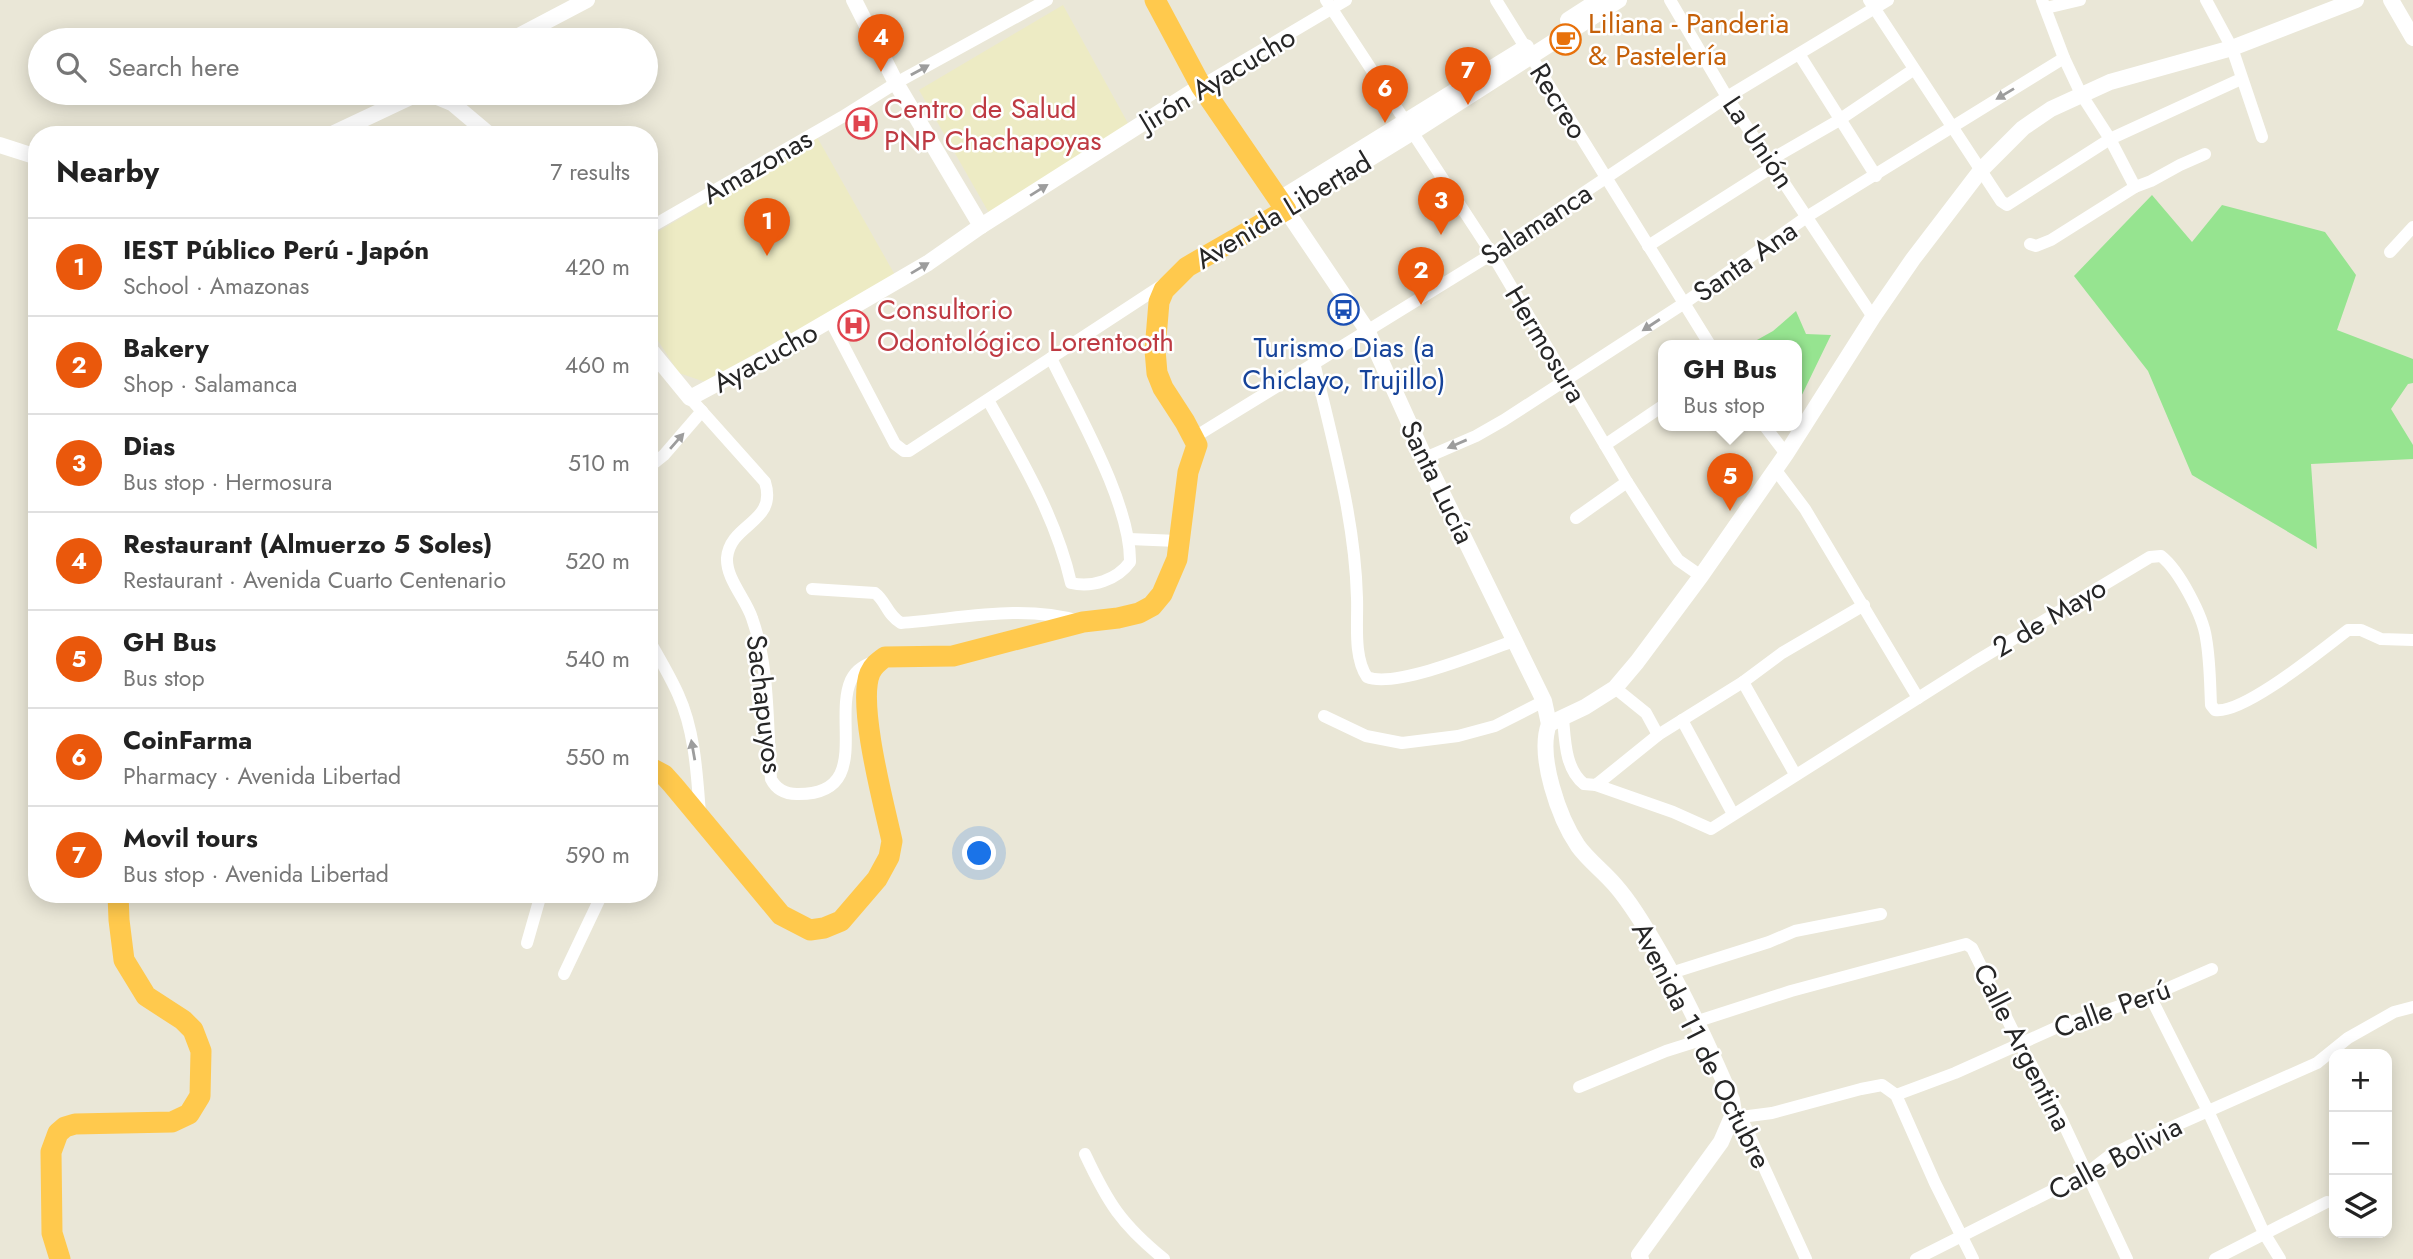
<!DOCTYPE html>
<html lang="en">
<head>
<meta charset="utf-8">
<style>
  body { margin:0; font-family:Jost,sans-serif; background:#f2f2f2; color:#222 }
  .controls { position:absolute; right:21px; bottom:21px; display:grid; overflow:hidden; border-radius:14px; box-shadow:0 4px 18px #0003 }
  .controls button { width:63px; height:63px; display:grid; place-items:center; padding:0; border:0; border-bottom:2px solid #e0e0e0; background:#fff; color:#222; font:35px sans-serif }
  .you { position:absolute; left:980px; top:854px; width:24px; height:24px; margin:-18px; border:5px solid #fff; border-radius:50%; background:#1a73e8; box-shadow:0 0 0 10px #1a73e833 }
  .badge { display:grid; place-items:center; width:46px; height:46px; border-radius:50%; background:#ea580c; color:#fff; font-size:23px; font-weight:700 }
  .pin { position:absolute; translate:-50% -58px; filter:drop-shadow(0 2px 4px #0008) }
  .pin::after { content:''; position:absolute; top:37px; width:24px; height:21px; background:inherit; clip-path:polygon(0 0,100% 0,50% 100%) }
  .popup { position:absolute; left:1658px; top:340px; width:144px; height:91px; box-sizing:border-box; display:grid; place-content:center; border-radius:14px; background:#fff; filter:drop-shadow(0 2px 5px #0005); font-size:23px; white-space:nowrap; color:#767676 }
  .popup b { font-size:26px; color:#222 }
  .popup::after { content:''; position:absolute; left:50%; top:100%; margin-left:-14px; border:14px solid transparent; border-top-color:#fff }
  .list { margin:0; padding:0; list-style:none }
  h2 { display:flex; justify-content:space-between; align-items:center; height:91px; margin:0; padding:0 28px; font-size:30px }
  h2 small { font-size:23px; font-weight:400; color:#767676 }
  .list li { display:grid; grid-template-columns:46px 1fr auto; gap:21px; align-items:center; box-sizing:border-box; height:98px; padding:0 28px; border-top:2px solid #e0e0e0 }
  .list b { display:block; font-size:26px; white-space:nowrap }
  .list p { margin:0; font-size:23px; white-space:nowrap; color:#767676 }
  .list em { font-size:23px; font-style:normal; color:#767676 }
  .icon { flex:none; width:38px; height:38px; fill:none; stroke:currentColor; stroke-width:2; stroke-linecap:round; stroke-linejoin:round }
  .map { position:relative; flex:none; width:2413px; height:1259px; overflow:hidden }
  .search { position:absolute; background:#fff; box-shadow:0 4px 18px #0003; left:28px; top:28px; width:630px; height:77px; display:flex; align-items:center; gap:18px; box-sizing:border-box; padding:0 24px; border-radius:38px; color:#767676; font-size:26px }
  .panel { position:absolute; background:#fff; box-shadow:0 4px 18px #0003; left:28px; top:126px; width:630px; height:777px; border-radius:28px }
  .map>svg:first-child { display:block }
</style>
</head>
<body>
<div class="map">
<svg width="2413" height="1259" viewBox="0 0 2413 1259">
  <rect width="100%" height="100%" fill="#eae7d7"/>
  <g fill="#edebc4">
    <path d="M1063,5l67,122 -141,86 -70,-123z"/>
    <path d="M817,137l78,138 -190,107 -26,-9 -30,-46v-90z"/>
  </g>
  <g fill="#96e490">
    <path d="M2152,195l40,47 30,-37 103,27 31,43 -19,55 76,29v24l-5,1 -17,25 22,36v14l-102,5 6,85 -125,-74 -44,-104 -74,-95z"/>
    <path d="M1796,311l10,23 25,1 -34,70 -1,-60h-48l25,-14z"/>
  </g>
  <g fill="none" stroke-linecap="round" stroke-linejoin="round">
    <g stroke="#fff" stroke-width="12">
      <path d="M1326,0l166,254 135,228 38,59 13,19 23,16"/>
      <path d="M1496,0l214,345"/>
      <path d="M1670,0l57,97 146,220"/>
      <path d="M1869,0l132,201 6,4 103,-66 131,-60"/>
      <path d="M2042,0l22,58 17,36 29,45 25,48"/>
      <path d="M2206,0l26,48 30,89"/>
      <path d="M2046,8l34,-8"/>
      <path d="M1799,54l77,122"/>
      <path d="M1201,86l145,-86"/>
      <path d="M649,228l193,-111 54,-34 151,-83"/>
      <path d="M2030,244l6,2 15,-6 84,-53 16,-6 29,-16 25,-11"/>
      <path d="M1648,246l118,-75 3,-3 1,-8 66,-38 77,-52"/>
      <path d="M2390,252l23,-25"/>
      <path d="M830,320l65,124 9,7h5l255,-167"/>
      <path d="M1314,362c18,78 41,156 43,236 1,24 -4,58 10,79 28,12 119,-26 149,-37"/>
      <path d="M690,398l75,84c13,41 -35,41 -38,76 -1,21 19,41 25,60 18,50 15,108 19,161 5,10 14,15 26,15 75,1 36,-74 54,-114 5,-11 14,-15 25,-19"/>
      <path d="M988,400c33,59 68,117 83,183 21,5 46,-3 59,-21 1,-58 -53,-150 -79,-204"/>
      <path d="M1764,425l22,29"/>
      <path d="M1191,442l2,-4 299,-184 235,-157 161,-97"/>
      <path d="M1605,445l59,-40"/>
      <path d="M1425,458l51,-22 28,-16 179,-116 125,-88 256,-158"/>
      <path d="M649,467l15,-12 38,-44"/>
      <path d="M1775,469l30,40 113,189"/>
      <path d="M1576,518l51,-36"/>
      <path d="M1129,539l49,2"/>
      <path d="M812,589l63,4c11,8 12,22 26,30 58,-4 121,-19 178,-2"/>
      <path d="M649,640c10,18 21,36 29,54 17,37 19,81 22,120"/>
      <path d="M1743,682l39,-29 82,-48"/>
      <path d="M1615,688l31,25 12,22"/>
      <path d="M1324,716l42,20 36,7 56,-7 37,-10 49,-25"/>
      <path d="M1563,718c2,22 2,51 21,66l12,1 62,-50 85,-53 52,92"/>
      <path d="M1682,720l51,94"/>
      <path d="M1596,785l77,27 38,17 264,-167 175,-105 11,-1c18,14 42,60 45,82 4,22 4,45 5,67l4,5c28,5 109,-62 133,-80h13l20,9 32,1"/>
      <path d="M527,943l14,-49"/>
      <path d="M1671,973l98,-31 26,-11 86,-17"/>
      <path d="M564,974l38,-80"/>
      <path d="M2150,996l58,115 56,122 16,26"/>
      <path d="M1695,1022l96,-31 175,-47 6,4 47,95 40,71 68,145"/>
      <path d="M1579,1087l87,-36 38,-12"/>
      <path d="M1896,1095l59,-22 107,-48 88,-29 62,-27"/>
      <path d="M1734,1113l7,4 65,142"/>
      <path d="M1741,1117l31,-4 89,-24 21,-4 14,10 39,88 38,76"/>
      <path d="M1085,1154c23,49 36,70 79,105"/>
      <path d="M1916,1259l171,-86 22,-17 20,-10 188,-83 31,-25 46,-26 19,-5"/>
      <path d="M2215,1259l112,-57"/>
    </g>
    <g stroke="#fff" stroke-width="16">
      <path d="M854,0l42,83 85,143"/>
      <path d="M2391,0l22,38"/>
      <path d="M1568,20l31,-20"/>
      <path d="M511,40l76,-40"/>
      <path d="M428,93l24,10 38,32"/>
      <path d="M330,135l89,-42"/>
      <path d="M0,145l37,12"/>
      <path d="M1278,200l248,-153"/>
      <path d="M649,348l41,50 80,-43 158,-92 53,-37 220,-140"/>
      <path d="M1549,724l36,-17 30,-19 22,-26 64,-86 85,-122 87,-137 40,-58 68,-89 42,-42 28,-19 59,-27 122,-34 124,-48"/>
      <path d="M1549,724l-5,-23 -119,-243 -58,-128 -81,-120 127,-78 206,-132"/>
      <path d="M1549,724c-12,32 10,94 29,122 10,14 25,25 37,39 15,17 27,37 39,57 30,50 55,104 78,158l2,12 -13,30 -82,113 2,4"/>
    </g>
    <g stroke="#ffc94d" stroke-width="21">
      <path d="M649,767l15,8 9,10 108,130 29,15 14,-2 17,-7 36,-42 12,-22 3,-16c-8,-36 -35,-137 -22,-168 3,-7 8,-11 15,-16l68,-1 130,-34 35,-4 21,-5 13,-7 10,-12 15,-35 11,-87 9,-27 -12,-23 -22,-34 -6,-15 -2,-23 4,-48 5,-12 23,-23 99,-57 -85,-124 -46,-86"/>
      <path d="M60,1259l-8,-26 -1,-81 7,-19 7,-6 10,-3 97,-2 17,-8 11,-18 1,-45 -8,-21 -10,-10 -37,-24 -22,-36 -5,-40 -1,-26"/>
    </g>
  </g>
  <defs><path id="oneway-solid" d="M-6-.8H1V-3.2L6.5 0L1 3.2V.8H-6Z" transform="scale(1.75)"/></defs>
  <g fill="#9d9d9d">
    <use href="#oneway-solid" transform="translate(920 70) rotate(-29)"/>
    <use href="#oneway-solid" transform="translate(2005 94) rotate(149)"/>
    <use href="#oneway-solid" transform="translate(1039 190) rotate(-32)"/>
    <use href="#oneway-solid" transform="translate(920 268) rotate(-31)"/>
    <use href="#oneway-solid" transform="translate(1651 325) rotate(147)"/>
    <use href="#oneway-solid" transform="translate(677 441) rotate(-49)"/>
    <use href="#oneway-solid" transform="translate(1457 444) rotate(157)"/>
    <use href="#oneway-solid" transform="translate(693 750) rotate(-100)"/>
  </g>
  <defs>
    <symbol id="cafe-ring" viewBox="-11 -11 22 22"><circle r="9.5" fill="#fff" stroke="#e8710a" stroke-width="1.5"/><path d="M-5.5-4.5H6V0H3Q3 3.5 0 3.5H-2.5Q-5.5 3.5-5.5 0ZM3-3.2v2h1.7v-2ZM-6 4.5H4V6H-6Z" fill="#e8710a"/></symbol>
    <symbol id="hospital-ring" viewBox="-11 -11 22 22"><circle r="9.5" fill="#fff" stroke="#e0444e" stroke-width="1.5"/><path d="M-5-5h3v3.5h4V-5h3V5h-3V1.5h-4V5h-3Z" fill="#e0444e"/></symbol>
    <symbol id="bus-ring" viewBox="-11 -11 22 22"><circle r="9.5" fill="#fff" stroke="#1a4fb4" stroke-width="1.5"/><path d="M-5-6H5V4H4V6H2V4H-2V6H-4V4H-5ZM-3.5-4V0h7V-4ZM-3.5 1.2v1.5H-2V1.2ZM2 1.2v1.5H3.5V1.2Z" fill="#1a4fb4"/></symbol>
  </defs>
  <g fill-rule="evenodd">
    <use href="#cafe-ring" x="1548" y="22" width="35" height="35"/>
    <use href="#hospital-ring" x="844" y="106" width="35" height="35"/>
    <use href="#bus-ring" x="1326" y="292" width="35" height="35"/>
    <use href="#hospital-ring" x="836" y="308" width="35" height="35"/>
  </g>
  <g text-anchor="middle" stroke-width="5" stroke-linejoin="round" paint-order="stroke">
    <g font-size="28" fill="#c56008" stroke="#fff" text-anchor="start">
      <text x="1588" y="33">Liliana - Panderia<tspan x="1588" dy="32">&amp; Pastelería</tspan></text>
    </g>
    <g font-size="28" fill="#262626" stroke="#fff">
      <text transform="translate(1217 79) rotate(-31)" y="10">Jirón Ayacucho</text>
      <text transform="translate(1559 101) rotate(58)" y="10">Recreo</text>
      <text transform="translate(1759 142) rotate(56)" y="10">La Unión</text>
      <text transform="translate(757 166) rotate(-30)" y="10">Amazonas</text>
      <text transform="translate(1283 210) rotate(-31)" y="10">Avenida Libertad</text>
      <text transform="translate(1536 224) rotate(-33)" y="10">Salamanca</text>
      <text transform="translate(1745 261) rotate(-35)" y="10">Santa Ana</text>
      <text transform="translate(1546 344) rotate(59)" y="10">Hermosura</text>
      <text transform="translate(765 357) rotate(-29)" y="10">Ayacucho</text>
      <text transform="translate(1438 482) rotate(64)" y="10">Santa Lucía</text>
      <text transform="translate(2049 617) rotate(-31)" y="10">2 de Mayo</text>
      <text transform="translate(765 704) rotate(83)" y="10">Sachapuyos</text>
      <text transform="translate(2112 1008) rotate(-20)" y="10">Calle Perú</text>
      <text transform="translate(1702 1045) rotate(63)" y="10">Avenida 11 de Octubre</text>
      <text transform="translate(2023 1047) rotate(63)" y="10">Calle Argentina</text>
      <text transform="translate(2115 1158) rotate(-28)" y="10">Calle Bolivia</text>
    </g>
    <g font-size="28" fill="#be3a42" stroke="#fff" text-anchor="start">
      <text x="884" y="118">Centro de Salud<tspan x="884" dy="32">PNP Chachapoyas</tspan></text>
      <text x="877" y="319">Consultorio<tspan x="877" dy="32">Odontológico Lorentooth</tspan></text>
    </g>
    <g font-size="28" fill="#164399" stroke="#fff">
      <text x="1344" y="357">Turismo Dias (a<tspan x="1344" dy="32">Chiclayo, Trujillo)</tspan></text>
    </g>
  </g>
</svg>
<div class="controls">
<button>+</button>
<button>−</button>
<button><svg class="icon" aria-label="layers" viewBox="0 0 24 24"><path d="M12 4l9 5-9 5-9-5zM3 14l9 5 9-5"/></svg></button>
</div>
<div class="you"></div>
<div class="pin badge" style="left:767px;top:256px">1</div>
<div class="pin badge" style="left:1421px;top:305px">2</div>
<div class="pin badge" style="left:1441px;top:235px">3</div>
<div class="pin badge" style="left:881px;top:72px">4</div>
<div class="pin badge" style="left:1730px;top:511px">5</div>
<div class="popup"><b>GH Bus</b>Bus stop</div>
<div class="pin badge" style="left:1385px;top:123px">6</div>
<div class="pin badge" style="left:1468px;top:105px">7</div>
<div class="search"><svg class="icon" aria-label="search" viewBox="0 0 24 24"><circle cx="10" cy="10" r="6"/><path d="M15 15l6 6"/></svg>Search here</div>
<section class="panel">
<h2>Nearby<small>7 results</small></h2>
<ul class="list">
<li><span class="badge">1</span><div><b>IEST Público Perú - Japón</b><p>School · Amazonas</p></div><em>420 m</em></li>
<li><span class="badge">2</span><div><b>Bakery</b><p>Shop · Salamanca</p></div><em>460 m</em></li>
<li><span class="badge">3</span><div><b>Dias</b><p>Bus stop · Hermosura</p></div><em>510 m</em></li>
<li><span class="badge">4</span><div><b>Restaurant (Almuerzo 5 Soles)</b><p>Restaurant · Avenida Cuarto Centenario</p></div><em>520 m</em></li>
<li><span class="badge">5</span><div><b>GH Bus</b><p>Bus stop</p></div><em>540 m</em></li>
<li><span class="badge">6</span><div><b>CoinFarma</b><p>Pharmacy · Avenida Libertad</p></div><em>550 m</em></li>
<li><span class="badge">7</span><div><b>Movil tours</b><p>Bus stop · Avenida Libertad</p></div><em>590 m</em></li>
</ul>
</section>
</div>
</body>
</html>
